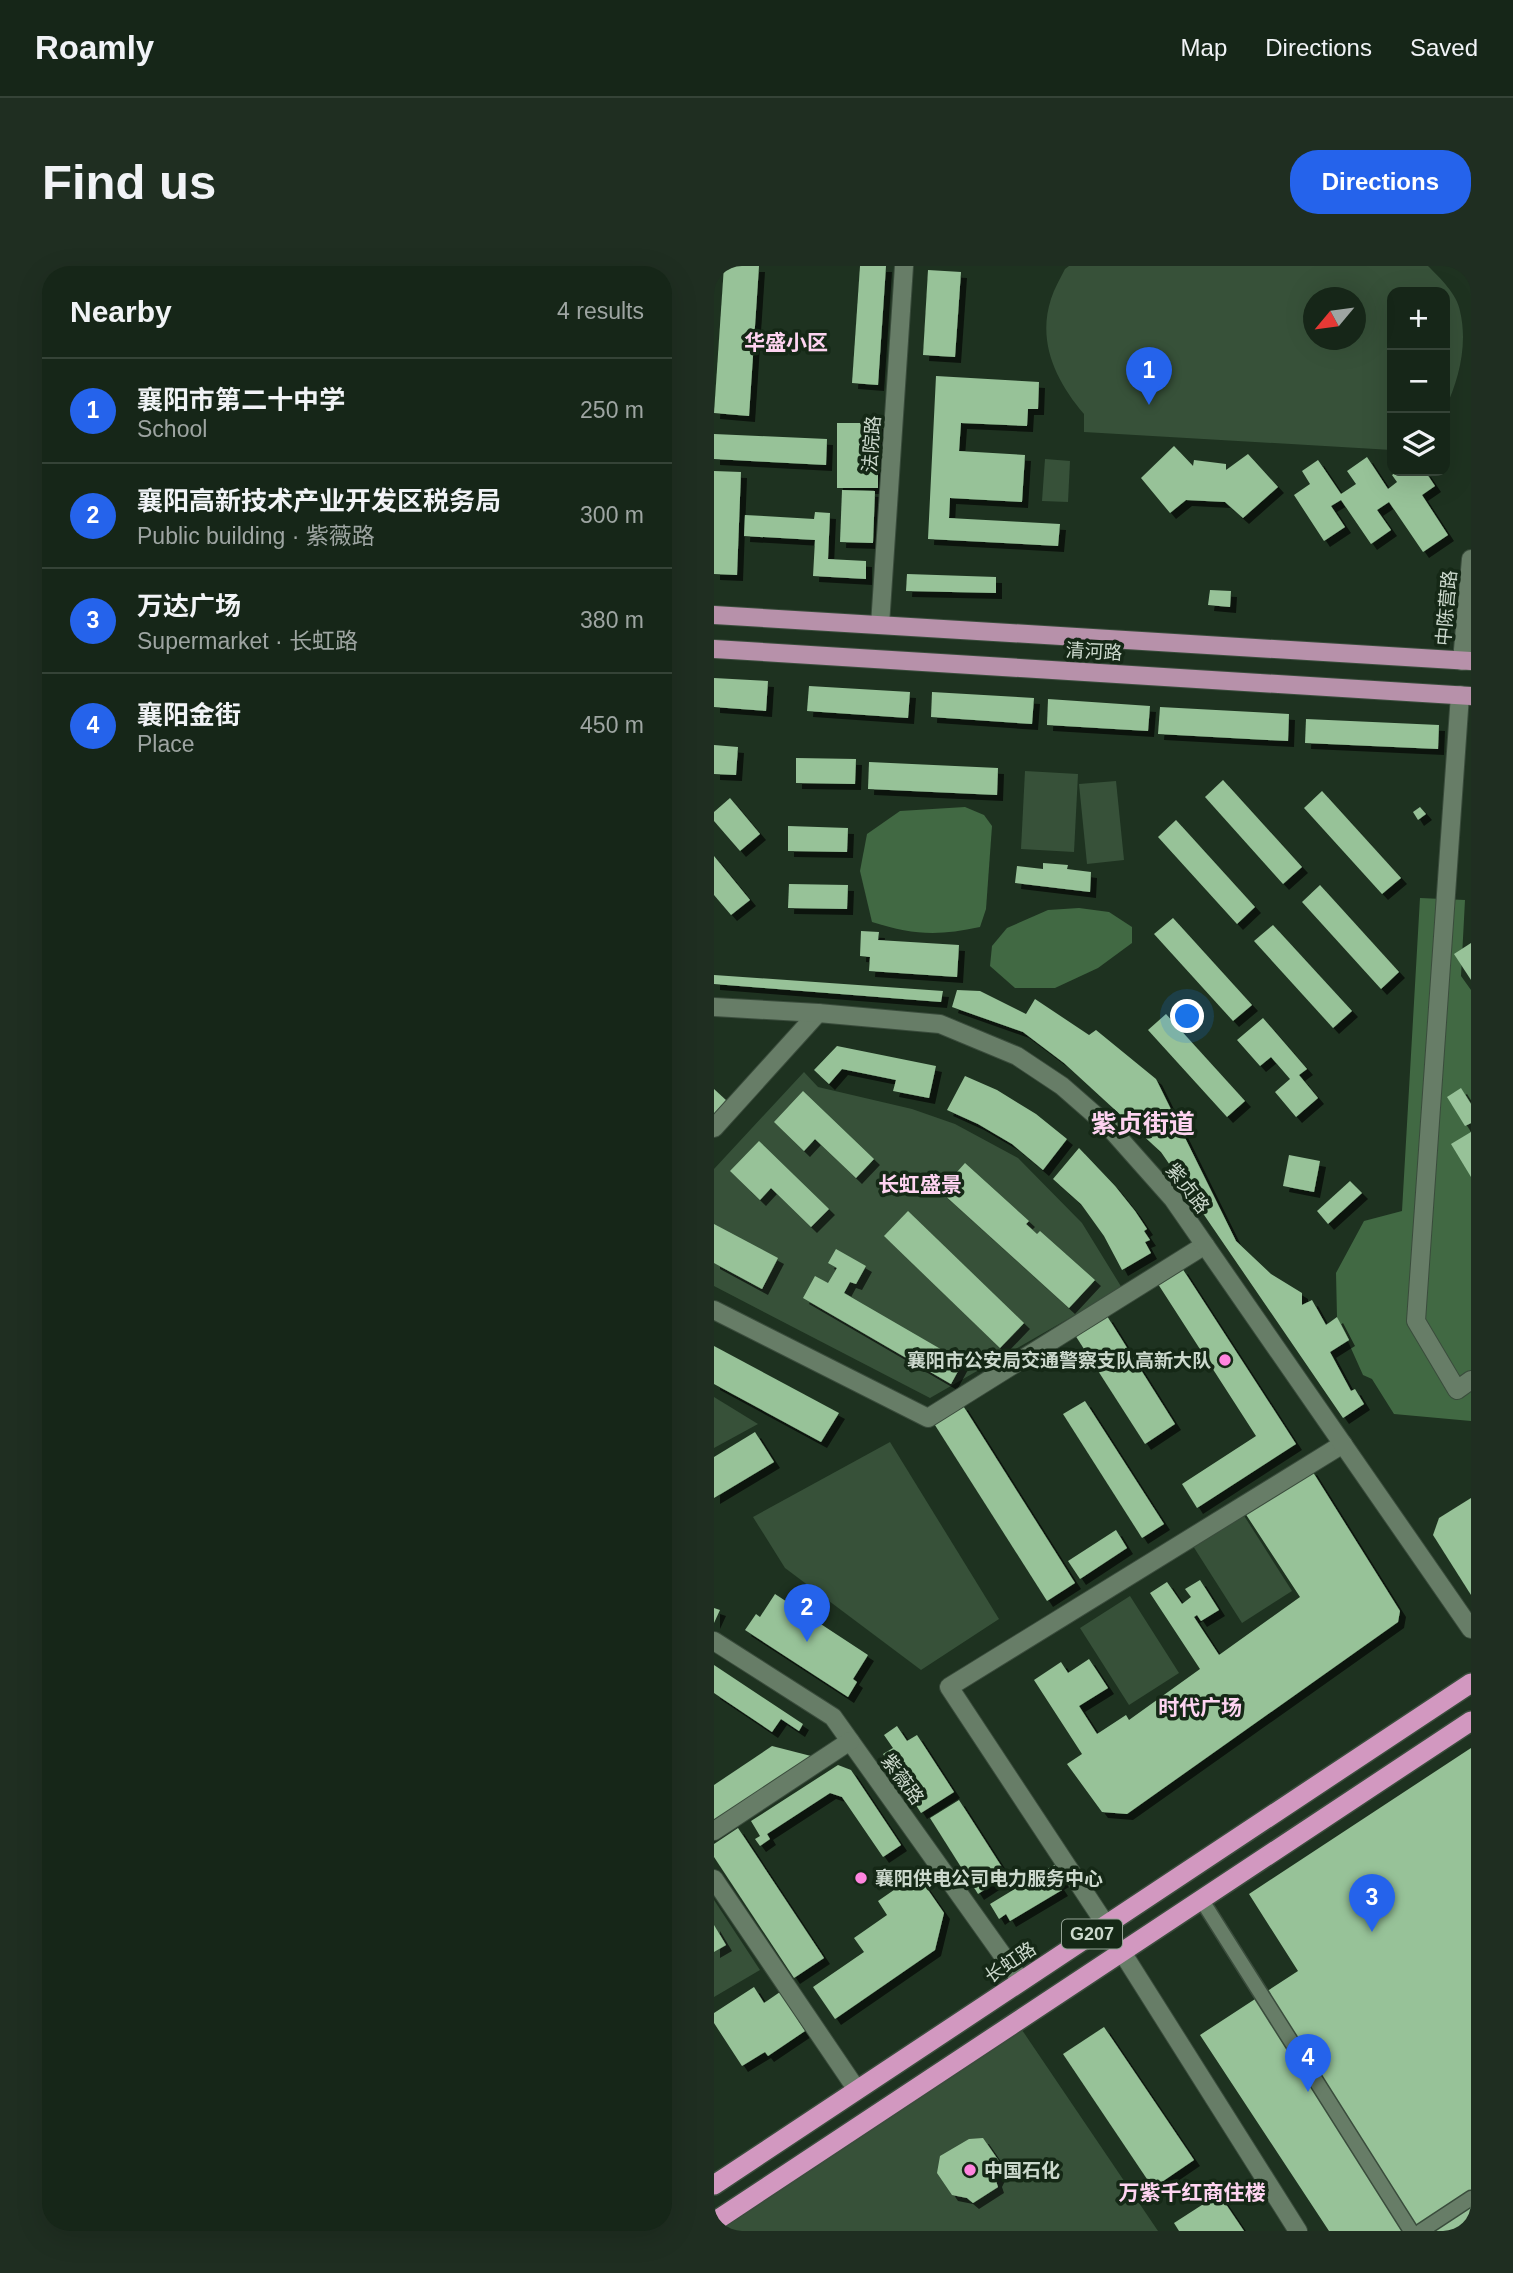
<!DOCTYPE html>
<html lang="en">
<head>
<meta charset="utf-8">
<style>
  body { margin:0; font-family:Helvetica,"Noto Sans SC",sans-serif; background:#1f2e21; color:#f1f3f6 }
  .controls { position:absolute; right:21px; top:21px; display:grid; overflow:hidden; border-radius:14px; box-shadow:0 7px 28px #0002 }
  .controls button { width:63px; height:63px; display:grid; place-items:center; padding:0; border:0; border-bottom:2px solid #354337; background:#162618; color:#f1f3f6; font:35px sans-serif }
  .compass { position:absolute; left:589px; top:21px; width:63px; height:63px; border-radius:50%; background:#162618; box-shadow:0 7px 28px #0002; rotate:241deg }
  .you { position:absolute; left:474px; top:751px; width:24px; height:24px; margin:-18px; border:5px solid #fff; border-radius:50%; background:#1a73e8; box-shadow:0 0 0 10px #1a73e833 }
  .badge { display:grid; place-items:center; width:46px; height:46px; border-radius:50%; background:#2563eb; color:#fff; font-size:23px; font-weight:700 }
  .pin { position:absolute; translate:-50% -58px; filter:drop-shadow(0 2px 4px #0008) }
  .pin::after { content:''; position:absolute; top:37px; width:24px; height:21px; background:inherit; clip-path:polygon(0 0,100% 0,50% 100%) }
  .list { margin:0; padding:0; list-style:none }
  h2 { display:flex; justify-content:space-between; align-items:center; height:91px; margin:0; padding:0 28px; font-size:30px }
  h2 small { font-size:23px; font-weight:400; color:#9ea5a2 }
  .list li { display:grid; grid-template-columns:46px 1fr auto; gap:21px; align-items:center; box-sizing:border-box; height:105px; padding:0 28px; border-top:2px solid #354337 }
  .list b { display:block; font-size:26px; white-space:nowrap }
  .list p { margin:0; font-size:23px; white-space:nowrap; color:#9ea5a2 }
  .list em { font-size:23px; font-style:normal; color:#9ea5a2 }
  .icon { flex:none; width:38px; height:38px; fill:none; stroke:currentColor; stroke-width:2; stroke-linecap:round; stroke-linejoin:round }
  .map { position:relative; flex:none; width:757px; height:1965px; overflow:hidden; border-radius:28px }
  header { display:flex; align-items:center; gap:42px; box-sizing:border-box; height:98px; padding:0 35px; background:#162618; border-bottom:2px solid #354337 }
  header strong { font-size:33px }
  nav { display:flex; gap:38px; margin-inline-start:auto; font-size:24px }
  .intro { display:flex; align-items:center; justify-content:space-between; box-sizing:border-box; height:168px; padding:0 42px }
  h1 { margin:0; font-size:49px }
  .button { padding:18px 32px; border-radius:28px; background:#2563eb; color:#fff; font-size:24px; font-weight:700 }
  main { display:flex; gap:42px; padding:0 42px }
  aside { flex:1; background:#162618; border-radius:28px; box-shadow:0 7px 28px #0002 }
  .map>svg:first-child { display:block }
</style>
</head>
<body>
<header>
<strong>Roamly</strong>
<nav><a>Map</a><a>Directions</a><a>Saved</a></nav>
</header>
<div class="intro"><h1>Find us</h1><a class="button">Directions</a></div>
<main>
<aside>
<h2>Nearby<small>4 results</small></h2>
<ul class="list">
<li><span class="badge">1</span><div><b>襄阳市第二十中学</b><p>School</p></div><em>250 m</em></li>
<li><span class="badge">2</span><div><b>襄阳高新技术产业开发区税务局</b><p>Public building · 紫薇路</p></div><em>300 m</em></li>
<li><span class="badge">3</span><div><b>万达广场</b><p>Supermarket · 长虹路</p></div><em>380 m</em></li>
<li><span class="badge">4</span><div><b>襄阳金街</b><p>Place</p></div><em>450 m</em></li>
</ul>
</aside>
<div class="map">
<svg width="757" height="1965" viewBox="0 0 757 1965">
  <defs>
    <filter id="shadow"><feDropShadow dx="6" dy="6" stdDeviation="0" flood-color="#0009"/></filter>
  </defs>
  <rect width="100%" height="100%" fill="#1e3220"/>
  <g fill="#375139" fill-rule="evenodd">
    <path d="M355,0h359c12,12 29,28 32,45 8,33 -1,69 -15,98v-117h-53v158l-308,-18v-18c-28,-33 -47,-72 -33,-115 3,-10 9,-20 14,-30zM600,32h42v42h-42z"/>
    <path d="M331,193l25,2 -2,41 -26,-1z"/>
    <path d="M311,505l53,3 -4,78 -53,-3z"/>
    <path d="M402,515l8,79 -37,4 -8,-80z"/>
    <path d="M90,806l14,15 94,22 43,15 63,34 64,65 40,65 -192,110 -216,-112v-117z"/>
    <path d="M0,1131l44,27 -44,24z"/>
    <path d="M176,1176l109,177 -78,51 -136,-102 -32,-51z"/>
    <path d="M529,1248l49,77 -50,32 -49,-77z"/>
    <path d="M416,1330l49,77 -50,32 -49,-77z"/>
    <path d="M0,1634l46,70 -46,27z"/>
    <path d="M306,1761l138,204h-444z"/>
  </g>
  <g fill="#416943">
    <path d="M251,541l19,8 8,11 -6,83 -6,18c-42,9 -67,8 -108,-5l-12,-51 7,-37 33,-23z"/>
    <path d="M706,632l45,2 -4,76 10,14v431l-77,-7 -22,-35 -9,-4 -26,-58 -1,-44 28,-52 38,-10z"/>
    <path d="M365,642l30,4 23,15v16l-34,25 -43,20h-40l-25,-22 2,-20 15,-18 41,-18z"/>
  </g>
  <g fill="#97c298" filter="url(#shadow)">
    <path d="M10,0h35l-10,150 -35,-3z"/>
    <path d="M146,0h26l-8,119 -26,-2z"/>
    <path d="M214,4l33,2 -6,85 -32,-2z"/>
    <path d="M222,110l103,6 -1,27h-10l-1,17 -66,-3 -2,28 66,4 -3,47 -72,-4 -1,20 111,6 -2,22 -130,-7z"/>
    <rect x="123" y="157" width="41" height="65"/>
    <path d="M0,168l113,5 -1,26 -112,-6z"/>
    <path d="M460,180l19,20 1,-6 32,4v6l22,-16 30,33 -35,31 -18,-16 -39,-2 -16,13 -29,-35z"/>
    <path d="M653,191l21,32 9,-7 -5,-7 6,-4h27l10,15 -13,9 26,40 -25,17 -34,-50 -12,8 14,20 -20,14 -30,-44 -10,6 14,21 -21,14 -30,-46 16,-11 -8,-13 16,-11 23,34 15,-10 -9,-13z"/>
    <path d="M0,205l27,1 -4,103 -23,-1z"/>
    <path d="M128,224l33,1 -2,52 -33,-1z"/>
    <path d="M101,246l15,1 -2,46 38,2v18l-53,-3 2,-36 -71,-4 1,-21 69,4z"/>
    <path d="M193,308l89,3v16l-90,-2z"/>
    <path d="M496,324l21,1 -1,16 -22,-2z"/>
    <path d="M0,412l54,3 -2,30 -52,-4z"/>
    <path d="M95,420l101,6 -2,26 -101,-7z"/>
    <path d="M218,426l102,6 -2,26 -101,-7z"/>
    <path d="M334,433l102,7 -2,25 -101,-6z"/>
    <path d="M446,441l129,7 -1,27 -130,-7z"/>
    <path d="M592,453l133,6 -1,24 -133,-6z"/>
    <path d="M0,479l24,2 -2,28 -22,-1z"/>
    <path d="M82,492l60,1 -1,25 -59,-1z"/>
    <path d="M155,496l129,6 -1,27 -129,-6z"/>
    <path d="M509,514l79,87 -19,17 -78,-87z"/>
    <path d="M608,525l79,87 -19,16 -78,-86z"/>
    <path d="M16,532l30,36 -20,17 -26,-30v-9z"/>
    <path d="M706,541l6,7 -8,6 -5,-8z"/>
    <path d="M462,554l79,87 -18,17 -79,-87z"/>
    <path d="M74,560l60,2 -1,24 -59,-1z"/>
    <path d="M0,590l36,44 -19,15 -17,-20z"/>
    <path d="M329,597l25,2 -1,4 24,3 -1,20 -75,-9 2,-17 26,3z"/>
    <path d="M75,618l59,1 -1,24 -59,-1z"/>
    <path d="M606,619l79,87 -18,17 -79,-87z"/>
    <path d="M459,652l79,87 -19,16 -79,-87z"/>
    <path d="M559,659l79,86 -19,17 -79,-87z"/>
    <path d="M147,665l18,1 -1,8 81,5 -2,32 -88,-6 1,-14 -10,-1z"/>
    <path d="M757,677v37l-17,-26z"/>
    <path d="M0,709l229,16 -2,11 -227,-18z"/>
    <path d="M243,724l23,1 46,23 9,-15 54,36 7,-5 60,49 80,162 35,33 31,19v12l10,-5 14,25 11,-8 12,23 -19,12 21,39 4,-2 9,15 -21,14 -182,-266 -97,-89 -41,-31 -71,-25z"/>
    <path d="M452,748l79,87 -18,16 -79,-87z"/>
    <path d="M549,752l44,51 -8,6 19,23 -22,19 -21,-25 15,-13 -19,-22 -11,9 -23,-26z"/>
    <path d="M123,780l99,20 -7,32 -36,-7 3,-11 -54,-11 -13,15 -15,-14z"/>
    <path d="M251,810l32,14 39,24 31,25 -24,31 -31,-26 -34,-20 -31,-14z"/>
    <path d="M747,822l10,16v19l-6,3 -18,-29z"/>
    <path d="M0,823l13,12 -13,16z"/>
    <path d="M89,825l71,68 -18,19 -41,-39 -11,12 -30,-29z"/>
    <path d="M757,866v45l-20,-33z"/>
    <path d="M45,875l70,68 -18,18 -40,-39 -11,12 -30,-29z"/>
    <path d="M365,882l36,38 20,25 12,18 -3,2 6,9 -5,2 6,11 -29,17 -18,-34 -23,-32 -28,-25z"/>
    <path d="M575,889l31,6 -6,31 -31,-6z"/>
    <path d="M251,897l64,58 -3,3 11,10 3,-3 55,49 -26,28 -129,-117z"/>
    <path d="M636,915l12,12 -34,31 -11,-13z"/>
    <path d="M194,945l116,112 -24,25 -116,-112z"/>
    <path d="M0,958l64,34 -16,31 -48,-26z"/>
    <path d="M122,983l30,17 -10,18 -6,-2 -6,11 119,69 -12,22 -148,-86 12,-22 13,7 9,-15 -9,-5z"/>
    <path d="M468,1002l114,176 -99,64 -15,-24 74,-48 -98,-152z"/>
    <path d="M393,1050l68,108 -30,20 -70,-109z"/>
    <path d="M0,1080l125,67 -18,29 -107,-58z"/>
    <path d="M371,1135l79,123 -22,14 -79,-124z"/>
    <path d="M248,1138l113,179 -28,18 -114,-179z"/>
    <path d="M41,1166l19,30 -60,36v-41z"/>
    <path d="M597,1203l89,142 -2,11 -271,192 -25,-2 -35,-48 15,-10 -48,-74 27,-18 7,11 21,-14 19,29 -29,18 18,28 29,-19 3,5 71,-51 -50,-76 17,-11 15,22 9,-7 -6,-8 15,-9 19,30 -18,11 -4,-6 -3,2 25,38 81,-58 -55,-84z"/>
    <path d="M757,1232v97l-38,-60 6,-17z"/>
    <path d="M402,1264l11,18 -47,31 -12,-18z"/>
    <path d="M61,1328l93,61 -15,24 4,3 -9,15 -103,-67 11,-16 4,3z"/>
    <path d="M0,1342l6,2 -6,13z"/>
    <path d="M0,1399l89,59 -4,7 -18,-12 -9,13 -58,-39z"/>
    <path d="M183,1460l10,15 10,-6 37,57 -33,21 -38,-59 10,-6 -9,-13z"/>
    <path d="M58,1480l39,10 -97,65v-36z"/>
    <path d="M757,1482v483h-142l-129,-196 98,-64 -49,-77z"/>
    <path d="M124,1499l13,5 50,75 -18,12 -41,-60 -12,-4 -63,41 3,5 -10,7 -5,-7 5,-3 -9,-15z"/>
    <path d="M245,1534l48,75 -29,19 -48,-76z"/>
    <path d="M24,1562l86,130 -30,20 -80,-121v-13z"/>
    <path d="M345,1596l9,16 -10,6 4,6 -52,31 -4,-7 -7,5 -9,-15z"/>
    <path d="M203,1608l27,39 -9,37 -100,69 -22,-32 51,-35 -10,-14 33,-23 -9,-14z"/>
    <path d="M0,1659l12,20 -12,7z"/>
    <path d="M40,1721l10,16 16,-11 25,39 -37,25 -3,-4 -23,14 -28,-43v-10z"/>
    <path d="M390,1761l90,133 -41,28 -90,-134z"/>
    <path d="M269,1872l20,29 -7,14 2,6 -25,16 -6,-5 -15,-3 -15,-22 3,-17 29,-17z"/>
    <path d="M505,1928l25,37h-65l-5,-8z"/>
  </g>
  <g fill="none" stroke-linecap="round" stroke-linejoin="round">
    <defs>
      <g id="pedestrian">
        <path d="M487,1633l210,332"/>
        <path d="M707,1965l50,-33"/>
      </g>
      <g id="minor">
        <path d="M166,359l24,-359"/>
        <path d="M748,395l9,-102"/>
        <path d="M746,429l-44,626 41,69 14,-10"/>
        <path d="M0,862l104,-115"/>
        <path d="M0,1044l214,108 277,-173"/>
        <path d="M0,1375l119,76 188,264"/>
        <path d="M0,1565l136,-90"/>
        <path d="M0,1613l143,211"/>
        <path d="M392,1659l-157,-238 394,-243"/>
        <path d="M408,1686l176,279"/>
      </g>
      <path id="tertiary" d="M0,741l104,6 122,11 77,32 45,30 48,42 63,71 298,430"/>
      <g id="primary">
        <path d="M0,349l757,46"/>
        <path d="M0,383l757,47"/>
      </g>
      <g id="trunk">
        <path d="M0,1919l757,-502"/>
        <path d="M0,1956l757,-501"/>
      </g>
    </defs>
    <use href="#pedestrian" stroke="#3a4c3c" stroke-width="17"/>
    <use href="#minor" stroke="#3a4c3c" stroke-width="20"/>
    <use href="#tertiary" stroke="#3a4c3c" stroke-width="20"/>
    <use href="#primary" stroke="#3a4c3c" stroke-width="20"/>
    <use href="#trunk" stroke="#3a4c3c" stroke-width="22"/>
    <use href="#pedestrian" stroke="#677d67" stroke-width="14"/>
    <use href="#minor" stroke="#677d67" stroke-width="18"/>
    <use href="#tertiary" stroke="#677d67" stroke-width="18"/>
    <use href="#primary" stroke="#b791aa" stroke-width="18"/>
    <use href="#trunk" stroke="#d298c0" stroke-width="19"/>
  </g>
  <g fill="#ff85df" stroke="#152816" stroke-width="2.5">
    <circle cx="511" cy="1094" r="7"/>
    <circle cx="147" cy="1612" r="7"/>
    <circle cx="256" cy="1904" r="7"/>
  </g>
  <g text-anchor="middle" stroke-width="7" stroke-linejoin="round" paint-order="stroke">
    <rect fill="#152816" stroke="#95a496" stroke-width="2" x="348" y="1653.5" width="60" height="29" rx="5"/>
    <g font-size="18" font-weight="bold" fill="#ccd9cd">
      <text x="378" y="1674">G207</text>
    </g>
    <g font-size="19" fill="#ccd9cd" stroke="#152816">
      <text transform="translate(157 178) rotate(-86)" y="7">法院路</text>
      <text transform="translate(732 342) rotate(-85)" y="7">中陈营路</text>
      <text transform="translate(380 385) rotate(3)" y="7">清河路</text>
      <text transform="translate(474 922) rotate(52)" y="7">紫贞路</text>
      <text transform="translate(189 1513) rotate(54)" y="7">紫薇路</text>
      <text transform="translate(296 1696) rotate(-34)" y="7">长虹路</text>
    </g>
    <g font-size="19" font-weight="bold" fill="#ccd9cd" stroke="#152816" text-anchor="start">
      <text x="497" y="1101" text-anchor="end">襄阳市公安局交通警察支队高新大队</text>
      <text x="161" y="1619">襄阳供电公司电力服务中心</text>
      <text x="270" y="1911">中国石化</text>
    </g>
    <g font-size="21" font-weight="bold" fill="#fed4f1" stroke="#152816">
      <text x="72" y="84">华盛小区</text>
      <text x="206" y="926">长虹盛景</text>
      <text x="486" y="1449">时代广场</text>
      <text x="478" y="1934">万紫千红商住楼</text>
    </g>
    <g font-size="26" font-weight="bold" fill="#fed4f1" stroke="#152816">
      <text x="429" y="867">紫贞街道</text>
    </g>
  </g>
</svg>
<div class="controls">
<button>+</button>
<button>−</button>
<button><svg class="icon" aria-label="layers" viewBox="0 0 24 24"><path d="M12 4l9 5-9 5-9-5zM3 14l9 5 9-5"/></svg></button>
</div>
<svg class="compass" viewBox="-18 -18 36 36"><path d="M0-13l5 13h-10z" fill="#e53935"/><path d="M0 13l5-13h-10z" fill="#9ea5a2"/></svg>
<div class="you"></div>
<div class="pin badge" style="left:435px;top:139px">1</div>
<div class="pin badge" style="left:93px;top:1376px">2</div>
<div class="pin badge" style="left:658px;top:1666px">3</div>
<div class="pin badge" style="left:594px;top:1826px">4</div>
</div>
</main>
</body>
</html>
